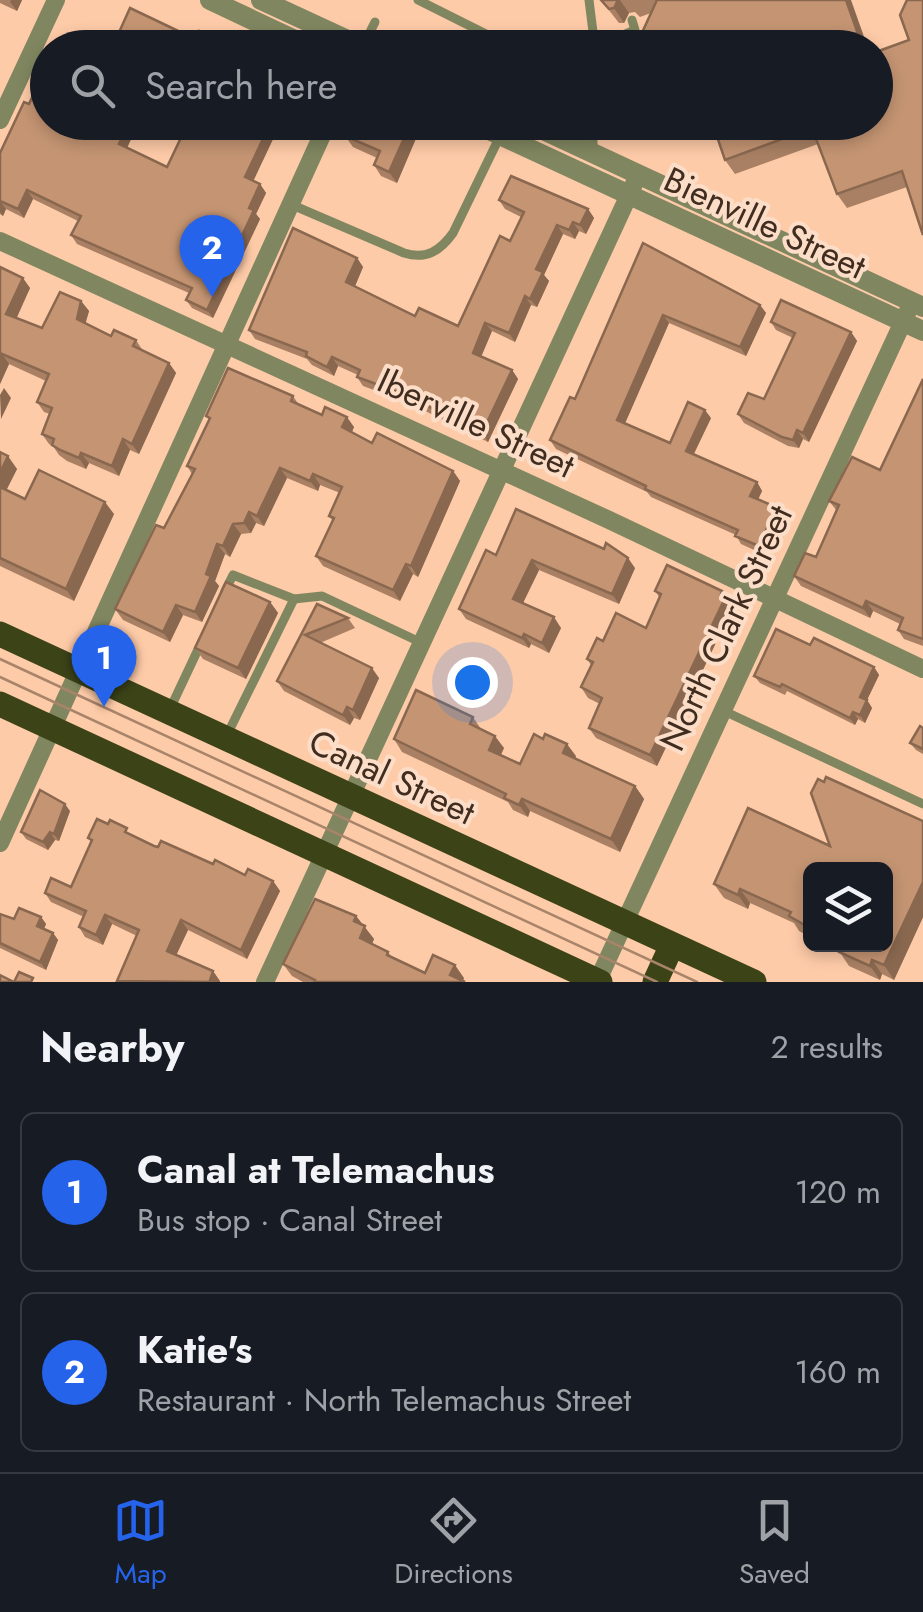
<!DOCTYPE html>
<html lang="en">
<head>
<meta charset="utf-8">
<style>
  body { margin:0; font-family:Jost,sans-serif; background:#20242c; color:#f1f3f6 }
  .controls { position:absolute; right:30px; bottom:30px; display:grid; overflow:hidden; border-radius:15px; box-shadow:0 5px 15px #0003 }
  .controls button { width:90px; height:90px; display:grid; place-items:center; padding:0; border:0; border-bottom:2px solid #363941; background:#171b24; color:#f1f3f6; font:50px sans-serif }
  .you { position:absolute; left:472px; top:682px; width:35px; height:35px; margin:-25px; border:8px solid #fff; border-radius:50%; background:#1a73e8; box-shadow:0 0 0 15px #1a73e833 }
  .badge { display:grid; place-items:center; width:65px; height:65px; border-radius:50%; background:#2563eb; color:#fff; font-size:32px; font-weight:700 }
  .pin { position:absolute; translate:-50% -82px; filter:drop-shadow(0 2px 5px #0008) }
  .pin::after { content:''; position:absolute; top:52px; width:35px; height:30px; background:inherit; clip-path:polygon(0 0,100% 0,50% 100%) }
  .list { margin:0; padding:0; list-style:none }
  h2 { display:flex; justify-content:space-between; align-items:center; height:130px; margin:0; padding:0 40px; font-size:42px }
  h2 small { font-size:32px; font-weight:400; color:#9ea1a6 }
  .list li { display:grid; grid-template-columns:65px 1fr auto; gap:30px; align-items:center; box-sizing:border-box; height:160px; margin:0 20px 20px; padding:0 20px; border:2px solid #363941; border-radius:15px }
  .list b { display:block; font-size:38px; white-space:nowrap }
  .list p { margin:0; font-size:32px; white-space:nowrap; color:#9ea1a6 }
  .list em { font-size:32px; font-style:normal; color:#9ea1a6 }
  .icon { flex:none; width:55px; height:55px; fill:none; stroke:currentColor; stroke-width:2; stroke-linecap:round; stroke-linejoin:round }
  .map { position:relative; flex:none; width:923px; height:982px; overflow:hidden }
  .search { position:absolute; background:#171b24; box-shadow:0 5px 15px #0003; left:30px; right:30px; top:30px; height:110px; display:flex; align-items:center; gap:25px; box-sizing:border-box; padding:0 35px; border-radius:55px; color:#9ea1a6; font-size:38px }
  .sheet { height:490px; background:#171b24 }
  nav { display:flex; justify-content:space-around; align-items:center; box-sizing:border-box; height:140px; border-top:2px solid #363941; background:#171b24; font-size:28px; color:#9ea1a6 }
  nav a { display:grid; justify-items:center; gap:5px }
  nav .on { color:#2563eb }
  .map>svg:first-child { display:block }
</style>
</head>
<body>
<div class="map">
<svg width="923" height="982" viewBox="0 0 923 982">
  <rect width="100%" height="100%" fill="#fecba8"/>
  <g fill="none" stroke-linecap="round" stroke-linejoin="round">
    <g stroke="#808760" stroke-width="9">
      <path d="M418,0l96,48"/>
      <path d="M589,0l6,48"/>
      <path d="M363,46l12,-24"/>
      <path d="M595,47l40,-17 -3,-10"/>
      <path d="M593,151v-29"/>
      <path d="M290,204l114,49c22,7 36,-2 49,-20l47,-97"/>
      <path d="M225,591l8,-16 61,24 28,-3 100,47"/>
      <path d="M170,709l32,-68"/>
      <path d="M724,711l199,93"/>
      <path d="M227,735l67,-136"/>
    </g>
    <g stroke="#808760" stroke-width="18">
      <path d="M0,120l56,-120"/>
      <path d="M0,241l607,278 316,150"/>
      <path d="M0,843l328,-721"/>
      <path d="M265,982l369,-798"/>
      <path d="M597,982l311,-671"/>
    </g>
    <g stroke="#808760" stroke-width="20">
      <path d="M210,0l102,48"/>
      <path d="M261,0l104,48"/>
      <path d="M472,122l451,209"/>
      <path d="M526,122l397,185"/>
    </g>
    <g stroke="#3c4317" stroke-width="25">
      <path d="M0,634l754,348"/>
      <path d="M0,704l600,278"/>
      <path d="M655,982l17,-37"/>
    </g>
    <g stroke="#a8846a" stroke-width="2.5">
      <path d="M0,659l697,323"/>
      <path d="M0,677l657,305"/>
    </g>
  </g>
  <g fill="#a98063">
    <path d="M0,0h22l-5,11 -17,-8z"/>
    <path d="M601,0h250l-200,13 -11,4 -5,-5 -6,1 -5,10h-5z"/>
    <path d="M923,0l-16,187 -60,21 -10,-14 -19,-50 -83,30 -10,-14 184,-120z"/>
    <path d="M48,122h91l-12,26 40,19 19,-39 -4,-6h99l-28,59 7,3 6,9 -10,21 4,5 -47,99 -21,-10 -6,-8 3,-7 -112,-49 -6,-9 7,-14 -45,-22 -9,19 -18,-9 -3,7 -3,-2v-61z"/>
    <path d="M341,124l76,12 -20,47 -16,-7 -7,-11 3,-7 -24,-11 -8,-11 1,-4z"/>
    <path d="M499,200l89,9 6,9 -8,16 -7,-3 -4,8 -12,-5 -19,41 5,6 -12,26 -6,-2 -16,37 -23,-11 -11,25 31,14 6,9 -30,63 -79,-39 -46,-17 -6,-9 1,-2 -20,-9 -4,10 -22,-11 -5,-6 -52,-20 -6,-9 108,-72 6,9 -8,19 60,30 43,10 52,-85 11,-24 -16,-8z"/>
    <path d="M643,243l117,62 6,8 -20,43 -77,-33 -44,100 45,20 41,-25 -18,37 64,27 5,9 -4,8 18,8 6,9 -17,39 -24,-11 -5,-9 -85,-38 -4,-5 -91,-43 -6,-9 25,-41z"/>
    <path d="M0,267l30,21 -14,30 26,10 39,-27 8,10 -4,12 26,13 25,4 7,11 26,12 7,10 -37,81 -9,-4 -11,26 -30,-13 -3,6 -19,-8 -8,-6 -6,-9 -4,-2 -7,-10 8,-20 -6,-2 -7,-10 9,-21 -37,-17 -9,20z"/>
    <path d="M771,322l80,10 6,9 -48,101 -6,-3 -4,9 -11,-2 -44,-23 -6,-9 26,-15 29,-61 -17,-8z"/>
    <path d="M923,379v267l-19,-7 -6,-9 2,-6 -27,-13 -3,7 -69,-32 -7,-10 22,-19 21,-46 -8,-10 51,-31z"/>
    <path d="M293,396l6,9 55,22 -2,5 20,11 81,28 7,10 -42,96 -5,-3 -13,27 -77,-35 -7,-10 17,-35 -4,-5 11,-23 -20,-8 -2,6 -31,-13 -23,48 -8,-3 -5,10 -10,1 -11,23 -5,-3 -10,27 4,5 -17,36 -19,-7 -13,27 -47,-22 -8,-11 49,-81 28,-54 -5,-8 22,-46 -3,-4z"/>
    <path d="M0,452l17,17 -11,21 19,9 89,15 -40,87 -74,-35z"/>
    <path d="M496,555l139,13 -16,36 -80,-34 -16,33 38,25 -12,25 -18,-9 -2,4 -63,-29 -7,-10z"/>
    <path d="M655,591h67l11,16 -76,159 -61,-28 -7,-10 11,-24 -12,-6 -7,-11 10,-22 -4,-6 16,-18 43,-13 14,-30z"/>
    <path d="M270,602l8,11 -32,66 -43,-20 -8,-11z"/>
    <path d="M317,604l31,14 7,10 -35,15 59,35 -19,42 -6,-2 -4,7 -66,-34 -7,-10z"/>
    <path d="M810,645l64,22 5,8 -12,25 5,8 -7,15 -7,-4 -3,6 -68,-34 -2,4 -25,-12 -6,-7z"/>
    <path d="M473,717l8,12 23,19 -3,7 19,9 56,-8 -1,3 60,27 9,13 -24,53 -90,-41 -2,6 -15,-7 -5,-8 -106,-50 -8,-13z"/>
    <path d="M923,728v26l-7,-4 -6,-7z"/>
    <path d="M826,777l97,44v96l-29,63 -12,-6 -2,6 -31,-14 -8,-12 -17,-10h62v-74h-76v67l-11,-6 -5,-8 -44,-20 -2,6 -24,-11 -10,-14 34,-76 82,38 -19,-53 7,-14 6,3z"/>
    <path d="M70,811l-11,30 -4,-1 -7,10 -22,-11 -5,-7z"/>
    <path d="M131,835l23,11 91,29 28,6 7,10 -33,68 -59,-29 -12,25 37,16 7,11h-103l20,-46 -25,-12 -9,21 -18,-8 -6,-10 5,-10 -33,-15 -6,-9 26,-6 20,-45 -3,-4z"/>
    <path d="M0,914l14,5 27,-2 5,7 -2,5 9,4 5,7 -12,30 -46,-22z"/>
    <path d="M356,916l18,23 -2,5 16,8 4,6 33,15 39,5 -1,3 2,1h-162l-11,-6 -9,-12z"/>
  </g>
  <g fill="#8a6850">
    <path d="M11,0h11l-5,11 -7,-9z"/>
    <path d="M618,0h2l9,13 -5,10 -10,-15z"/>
    <path d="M846,0h5l17,48h-5z"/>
    <path d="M129,122h10l-14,30 -6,-8z"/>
    <path d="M271,122h10l-30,64 -6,-9z"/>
    <path d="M410,125l7,11 -20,47 -8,-11z"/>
    <path d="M260,184l6,9 -10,21 4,5 -47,99 -6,-8z"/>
    <path d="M27,190l6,9 -9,19 -6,-9z"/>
    <path d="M0,201l6,8 -3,7 -3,-4z"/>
    <path d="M588,209l6,9 -8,16 -6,-9z"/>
    <path d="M573,222l6,9 -4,8 -6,-9z"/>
    <path d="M557,225l6,9 -19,41 5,6 -12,26 -7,-8 6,-30z"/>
    <path d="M357,258l6,9 -10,24 -7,-9z"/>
    <path d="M23,278l7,10 -16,36 -8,-10z"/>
    <path d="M525,296l6,9 -16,37 -6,-9z"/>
    <path d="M81,301l8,10 -5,18 -7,-10z"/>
    <path d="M760,305l6,8 -20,43 -6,-9z"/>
    <path d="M663,315l6,8 -46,105 -6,-8z"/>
    <path d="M485,323l7,8 -13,31 -6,-9z"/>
    <path d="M851,332l6,9 -48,101 -6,-9z"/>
    <path d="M2,354l7,10 -9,20v-25z"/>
    <path d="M332,357l6,9 -4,10 -7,-9z"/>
    <path d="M169,363l7,10 -37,81 -7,-10z"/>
    <path d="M512,370l6,9 -30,63 -6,-9z"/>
    <path d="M4,388l7,10 -10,21 -1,-24z"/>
    <path d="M705,410l6,8 -20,42 -5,-9z"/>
    <path d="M347,417l7,10 -5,11 -7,-11z"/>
    <path d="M797,430l6,9 -4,9 -6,-8z"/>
    <path d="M123,439l7,11 -11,26 -7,-10z"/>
    <path d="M81,453l8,10 -3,6 -7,-11z"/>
    <path d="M8,456l9,13 -14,28 -3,-4v-20z"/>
    <path d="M280,468l7,10 -23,48 -7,-10z"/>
    <path d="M453,471l7,10 -42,96 -7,-11z"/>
    <path d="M313,474l7,11 -2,6 -8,-10z"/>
    <path d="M757,482l5,9 -6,13 -6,-8z"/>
    <path d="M105,502l9,12 -40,87 -8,-12z"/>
    <path d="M776,507l6,9 -17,39 -6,-9z"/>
    <path d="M249,512l7,11 -5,10 -7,-10z"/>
    <path d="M233,524l8,10 -11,23 -7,-11z"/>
    <path d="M217,544l8,10 -10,27 4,5 -17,36 -7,-10z"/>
    <path d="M628,558l7,10 -16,36 -7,-10z"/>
    <path d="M532,560l7,10 -19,39 -7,-10z"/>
    <path d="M406,564l7,10 -13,27 -7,-11z"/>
    <path d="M722,591l11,16 -76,159 -7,-11z"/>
    <path d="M866,601l7,10 -3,7 -7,-10z"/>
    <path d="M270,602l8,11 -32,66 -8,-11z"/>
    <path d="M176,605l7,10 -13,27 -7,-10z"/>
    <path d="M554,617l7,11 -12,25 -7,-10z"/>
    <path d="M524,634l7,10 -2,4 -7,-10z"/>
    <path d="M874,667l5,8 -12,25 5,8 -7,15 -5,-8v-18z"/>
    <path d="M372,668l7,10 -19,42 -7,-10z"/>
    <path d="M347,707l7,11 -4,7 -7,-10z"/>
    <path d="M853,712l5,7 -3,6 -5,-7z"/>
    <path d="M495,736l9,12 -7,14 -8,-12z"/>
    <path d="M567,744l9,12 -5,10 -8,-13z"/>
    <path d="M635,786l9,13 -24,53 -9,-13z"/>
    <path d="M522,799l8,12 -2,6 -9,-12z"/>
    <path d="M65,804l5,7 -11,30 -5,-7z"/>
    <path d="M50,832l5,8 -7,10 -5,-8z"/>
    <path d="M273,881l7,10 -33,68 -6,-9z"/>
    <path d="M923,882v35l-29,63 -10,-15z"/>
    <path d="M740,889l10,14 -2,6 -10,-14z"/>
    <path d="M105,915l7,9 -9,21 -7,-10z"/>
    <path d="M356,916l18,23 -5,11 -9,-12 -6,-17z"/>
    <path d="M41,917l5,7 -4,9 -5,-7z"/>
    <path d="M181,920l7,10 -14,30 -7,-9z"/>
    <path d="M53,933l5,7 -12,30 -6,-8z"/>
    <path d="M872,960l10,14 -2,6 -10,-14z"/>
    <path d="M455,965l9,13 -2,4 -12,-7z"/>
    <path d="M213,971l7,10v1h-9l-1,-2z"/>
  </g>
  <g fill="#c59573" stroke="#8a6850" stroke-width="2.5">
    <path d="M601,0h17l-4,8 -5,1z"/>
    <path d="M657,0h189l17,48h-228z"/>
    <path d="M907,0h16v235l-21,-64 -65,23 -25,-66 -87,32 -13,-38h164v-70l33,-12 -9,-25z"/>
    <path d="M130,8l65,31 4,-8 36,17h-123z"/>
    <path d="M40,80l8,4v38h81l-10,22 48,23 20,-42 -3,-3h87l-26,55 15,7 -11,24 5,2 -47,100 -21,-10 6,-12 -121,-53 10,-19 -54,-26 -9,19 -18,-8v-48l24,-51 5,2z"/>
    <path d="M342,122h61l7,3 -21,47 -15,-7 6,-14 -35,-15 3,-8 -7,-4z"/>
    <path d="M511,176l77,33 -8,16 -7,-3 -4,8 -12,-5 -21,44 7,3 -13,27 -5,-3 -16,37 -24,-10 -12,30 39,17 -30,63 -79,-39 -46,-17 3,-7 -28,-13 -5,10 -21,-11 1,-4 -58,-22 44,-102 64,30 -11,24 69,34 4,-8 39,18 42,-90 10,5 14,-29 -25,-12z"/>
    <path d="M643,243l117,62 -20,42 -77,-32 -46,105 53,23 18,-41 17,8 -19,41 71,31 -7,14 26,11 -17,39 -24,-10 3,-6 -93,-41 1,-3 -96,-46 20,-43 5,2z"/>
    <path d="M0,267l23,11 -17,36 36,14 18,-36 21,9 -4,18 34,17 3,-6 22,10 -3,6 36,17 -37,81 -9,-5 -11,27 -31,-13 -2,5 -19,-8 -8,-5 2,-6 -12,-5 10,-26 -15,-6 12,-28 -47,-20 -2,5z"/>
    <path d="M781,300l70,32 -48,101 -6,-3 -4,10 -11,-3 -44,-23 10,-21 16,6 31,-66 -24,-11z"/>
    <path d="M228,368l65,28 -2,5 31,14 3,-8 22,10 -5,10 30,16 5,-10 76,38 -42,95 -5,-2 -13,26 -77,-34 18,-38 -5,-2 13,-29 -29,-13 -3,7 -30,-13 -23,48 -8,-4 -5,11 -11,1 -10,22 -6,-2 -11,30 5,2 -16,36 -19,-7 -13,27 -48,-23 41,-84 8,3 31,-59 -8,-3 23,-48 -4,-2z"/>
    <path d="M923,379v260l-25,-9 5,-12 -37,-17 -3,7 -69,-32 11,-23 11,4 23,-52 -10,-4 23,-44 28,13z"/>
    <path d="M0,452l8,4 -8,17z"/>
    <path d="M39,470l66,32 -39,87 -66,-31v-71l25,12z"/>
    <path d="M516,509l88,40 2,-6 22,15 -16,36 -80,-34 -19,39 41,18 -12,26 -18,-9 -2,4 -63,-29 27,-59 10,5z"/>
    <path d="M667,565l55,26 -1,3 5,2 -76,159 -61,-27 13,-30 -21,-11 12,-25 -6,-3 10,-21 6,3 13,-28 30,15 15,-34 -6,-3z"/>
    <path d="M226,582l44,20 -32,66 -43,-20z"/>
    <path d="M317,604l31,14 -43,17 67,33 -19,42 -6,-3 -4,8 -66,-34z"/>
    <path d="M776,629l34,16 4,-7 60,29 -14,30 7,3 -7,15 -7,-3 -3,6 -68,-34 -2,3 -26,-11z"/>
    <path d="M416,690l57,27 -3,7 25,12 -6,14 31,14 14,-30 9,5 2,-5 22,10 -4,9 72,33 -24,53 -89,-40 -3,6 -15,-7 2,-4 -112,-55z"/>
    <path d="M920,726l3,2v21l-13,-6z"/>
    <path d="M826,777l97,44v61l-39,83 -12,-5 -2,6 -31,-14 3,-6 -3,-2h47v-74h-76v58l-21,-12 2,-4 -51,-23 -2,6 -24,-11 34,-76 82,38 -19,-53 7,-14 6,3z"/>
    <path d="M40,790l25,14 -11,30 -4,-2 -7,10 -22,-10z"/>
    <path d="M97,819l11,5 2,-4 17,8 -2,4 29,14 4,1 3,-6 52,23 2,-4 30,15 3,-6 25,12 -32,69 -60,-30 -14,31 46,20 -3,9 4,2 -97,-1 22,-51 -34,-15 -9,20 -17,-8 7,-16 -41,-18 6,-15 20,9 21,-47 -4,-2z"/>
    <path d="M315,899l41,17 -2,5 11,5 -5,12 28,14 -1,3 38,18 8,-18 22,10 -5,10 15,7h-151l1,-2 -32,-16z"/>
    <path d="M19,908l22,9 -4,9 16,7 -13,29 -40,-19v-29l14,5z"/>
    <path d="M19,972l14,6 -2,4h-17z"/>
    <path d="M0,975l14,7h-14z"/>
  </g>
  <g text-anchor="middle" stroke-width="8" stroke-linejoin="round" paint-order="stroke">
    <g font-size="35" fill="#402d1f" stroke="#fcddc8">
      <text transform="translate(765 223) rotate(25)" y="12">Bienville Street</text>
      <text transform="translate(476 423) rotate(25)" y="12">Iberville Street</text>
      <text transform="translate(726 628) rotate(-65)" y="12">North Clark Street</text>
      <text transform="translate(392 777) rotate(25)" y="12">Canal Street</text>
    </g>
  </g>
</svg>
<div class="controls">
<button><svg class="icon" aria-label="layers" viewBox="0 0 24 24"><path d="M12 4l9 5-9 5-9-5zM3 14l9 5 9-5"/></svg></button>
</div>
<div class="you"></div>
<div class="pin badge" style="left:104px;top:707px">1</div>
<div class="pin badge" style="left:212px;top:297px">2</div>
<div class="search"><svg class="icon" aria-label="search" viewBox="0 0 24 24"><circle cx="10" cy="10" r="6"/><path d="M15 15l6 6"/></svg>Search here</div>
</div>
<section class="sheet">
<h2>Nearby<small>2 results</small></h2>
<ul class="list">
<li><span class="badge">1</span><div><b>Canal at Telemachus</b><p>Bus stop · Canal Street</p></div><em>120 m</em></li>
<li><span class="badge">2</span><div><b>Katie's</b><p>Restaurant · North Telemachus Street</p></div><em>160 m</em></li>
</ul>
</section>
<nav>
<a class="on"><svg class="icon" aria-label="map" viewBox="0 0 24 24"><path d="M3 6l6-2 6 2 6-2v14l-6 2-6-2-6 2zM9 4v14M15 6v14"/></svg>Map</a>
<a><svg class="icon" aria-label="directions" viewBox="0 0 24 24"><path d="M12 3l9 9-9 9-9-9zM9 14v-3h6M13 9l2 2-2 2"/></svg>Directions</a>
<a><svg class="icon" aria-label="saved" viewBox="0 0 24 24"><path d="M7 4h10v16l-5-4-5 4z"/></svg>Saved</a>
</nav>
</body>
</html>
